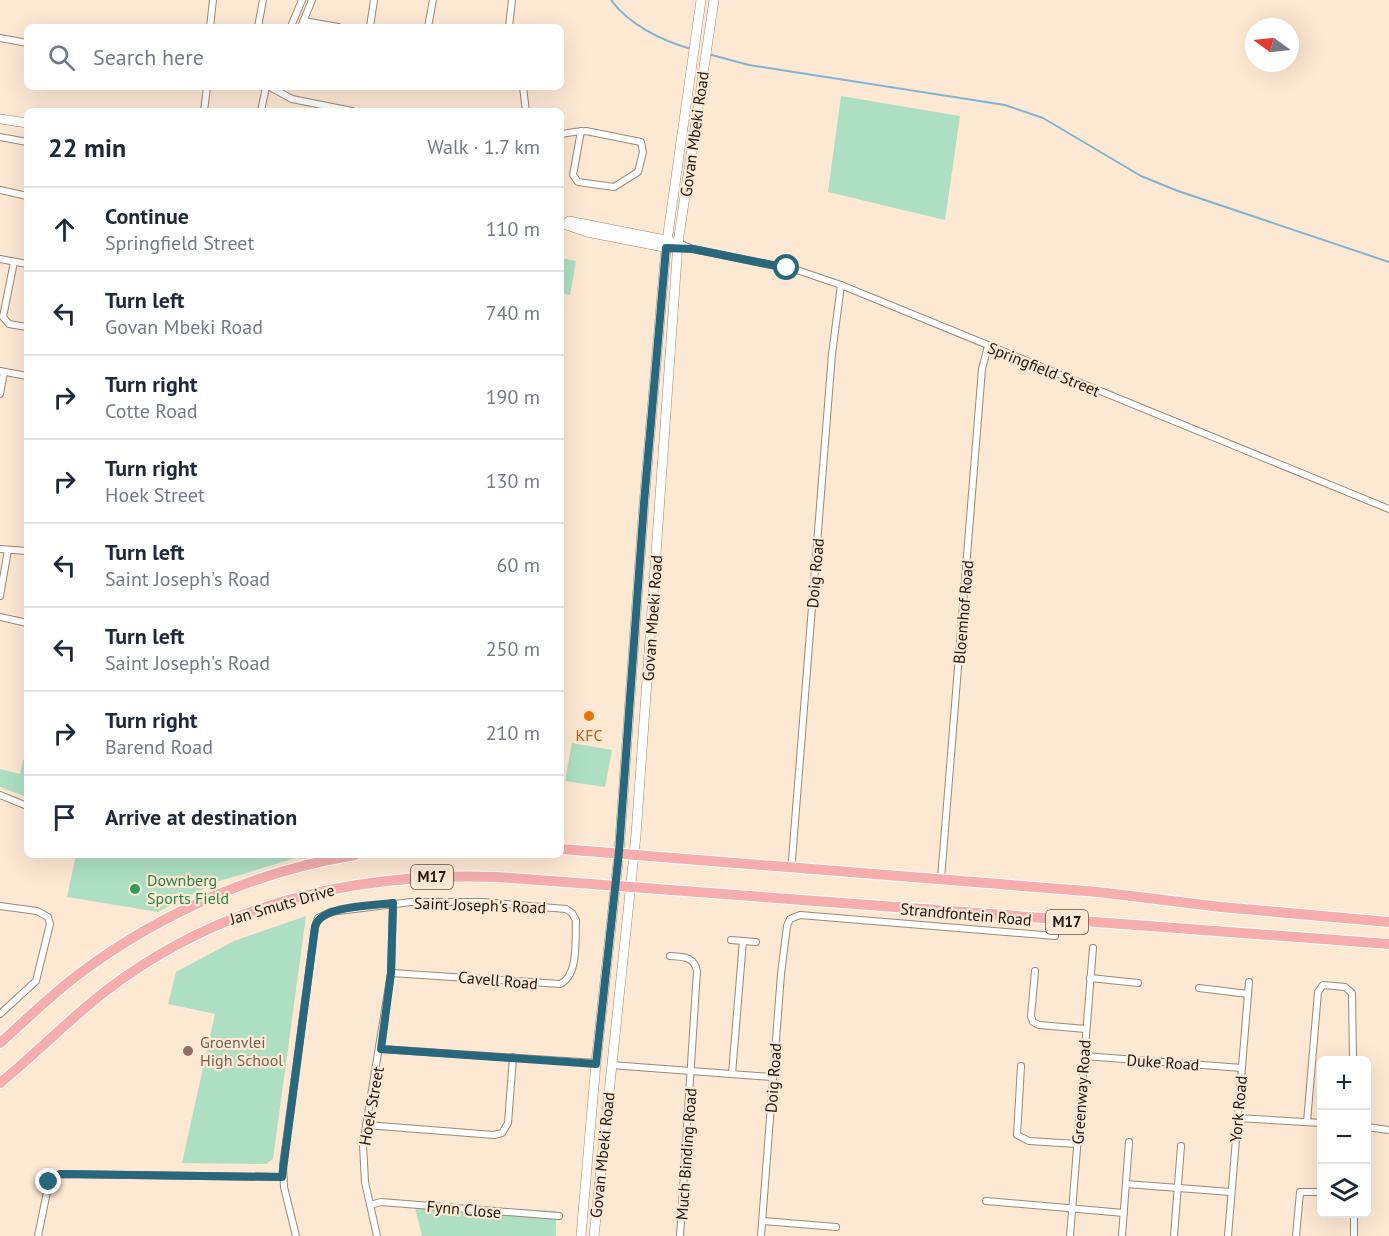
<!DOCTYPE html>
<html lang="en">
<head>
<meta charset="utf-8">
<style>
  body { margin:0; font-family:"PT Sans",sans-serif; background:#f6f6f7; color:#1f2937 }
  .controls { position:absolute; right:18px; bottom:18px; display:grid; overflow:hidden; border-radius:9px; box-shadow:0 6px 24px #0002 }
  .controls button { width:54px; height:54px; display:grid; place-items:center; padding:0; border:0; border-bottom:2px solid #e0e1e3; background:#fff; color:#1f2937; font:30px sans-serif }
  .compass { position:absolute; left:1245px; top:18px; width:54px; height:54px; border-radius:50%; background:#fff; box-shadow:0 6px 24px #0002; rotate:285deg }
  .stop { position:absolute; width:18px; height:18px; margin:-14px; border:4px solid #28677c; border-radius:50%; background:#fff }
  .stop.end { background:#28677c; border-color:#fff; box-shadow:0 2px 6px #0008 }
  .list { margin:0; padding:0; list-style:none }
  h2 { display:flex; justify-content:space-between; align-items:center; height:78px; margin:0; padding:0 24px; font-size:26px }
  h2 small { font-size:20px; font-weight:400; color:#747a83 }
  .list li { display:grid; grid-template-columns:39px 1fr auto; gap:18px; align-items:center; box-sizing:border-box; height:84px; padding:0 24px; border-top:2px solid #e0e1e3 }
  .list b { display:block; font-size:22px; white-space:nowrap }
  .list p { margin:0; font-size:20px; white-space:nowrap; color:#747a83 }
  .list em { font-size:20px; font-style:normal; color:#747a83 }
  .icon { flex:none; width:33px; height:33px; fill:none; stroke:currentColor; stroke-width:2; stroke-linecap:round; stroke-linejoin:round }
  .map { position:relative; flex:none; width:1389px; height:1236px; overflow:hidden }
  .search { position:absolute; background:#fff; box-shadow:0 6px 24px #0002; left:24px; top:24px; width:540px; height:66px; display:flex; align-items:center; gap:15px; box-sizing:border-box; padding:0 21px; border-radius:9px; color:#747a83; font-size:22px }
  .panel { position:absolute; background:#fff; box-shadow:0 6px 24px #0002; left:24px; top:108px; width:540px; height:750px; border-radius:9px }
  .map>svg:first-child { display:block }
</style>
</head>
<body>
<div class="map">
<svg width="1389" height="1236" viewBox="0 0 1389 1236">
  <rect width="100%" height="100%" fill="#fde8d3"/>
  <g fill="#aedfc3">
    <path d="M841,96l119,20 -15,104 -117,-28z"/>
    <path d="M561,258l15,3 -6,34 -9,-2z"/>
    <path d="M572,743l40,7 -7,37 -40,-6z"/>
    <path d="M23,760h4v37l-27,-10v-18l20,5z"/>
    <path d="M76,855h230l-90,27 -58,30 -91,-15z"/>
    <path d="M306,916l-33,243 -7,5 -84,-1 33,-149 -47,-10 8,-32 58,-31z"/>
    <path d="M414,1204l142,7v25h-134z"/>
  </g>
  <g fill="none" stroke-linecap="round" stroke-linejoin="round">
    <g stroke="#7fb5d3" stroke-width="2">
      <path d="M611,0c18,25 52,41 80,49"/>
      <path d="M708,54l41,11 256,40 38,13 98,58 37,15 211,71"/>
    </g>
    <defs>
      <g id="street">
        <path d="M304,21l34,6"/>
        <path d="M210,27l3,-27"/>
        <path d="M258,27l5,-27"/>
        <path d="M293,27l-1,-3 10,-24"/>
        <path d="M301,27l11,-27"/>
        <path d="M370,27l4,-27"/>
        <path d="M428,27l5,-27"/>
        <path d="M509,27l3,-27"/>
        <path d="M0,38l27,5"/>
        <path d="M270,87l22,12 60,12"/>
        <path d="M523,87l3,24"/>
        <path d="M204,111l3,-24"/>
        <path d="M261,111l5,-24"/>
        <path d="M561,134c8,-1 17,-3 25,-3l55,11 2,10 -5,20 -24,15 -36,-5 -5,-7 8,-44"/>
        <path d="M0,137l27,5"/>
        <path d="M0,190l27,6"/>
        <path d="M678,243l15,6 107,22 41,14 548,224"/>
        <path d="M0,259l27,5"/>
        <path d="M14,262l-11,55 6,7 18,3"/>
        <path d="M0,371l27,5"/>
        <path d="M0,394l4,-22"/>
        <path d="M0,549l27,2"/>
        <path d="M0,596l8,-46"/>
        <path d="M0,617l27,6"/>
        <path d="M0,795l27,11"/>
        <path d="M792,860l40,-506 9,-69"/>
        <path d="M941,879l41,-510 6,-23"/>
        <path d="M0,906l37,5 11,6 2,7 -14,57 -36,33"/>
        <path d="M731,940l25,2"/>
        <path d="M670,956c13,1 24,0 27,15l-17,265"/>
        <path d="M1035,971l-4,45 2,6 6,3 47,4"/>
        <path d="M1090,978l48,5"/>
        <path d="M1199,988l49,6"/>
        <path d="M381,1049l215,14"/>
        <path d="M1084,1056l158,12"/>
        <path d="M611,1065l161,12"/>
        <path d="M1021,1066l-4,69 12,6 48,3"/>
        <path d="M732,1074l11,-133"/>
        <path d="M1237,1118l85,5"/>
        <path d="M1307,1122l11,-130 5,-7 22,2 7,6 1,67"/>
        <path d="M366,1125l128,10 8,-2 6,-10 5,-66"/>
        <path d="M1366,1127l23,3"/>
        <path d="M1126,1184l105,8"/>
        <path d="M986,1201l138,12"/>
        <path d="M370,1205l11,-3 178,14"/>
        <path d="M763,1221l73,6"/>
        <path d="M38,1236l11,-54 11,-8 222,3"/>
        <path d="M296,1236l-12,-49 -1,-22 32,-238 3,-9 12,-6 81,-10h71l84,7 6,4 4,7c-1,18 3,56 -16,64l-169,-11"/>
        <path d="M377,1236l-12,-54 -2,-37 28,-172 2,-70"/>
        <path d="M761,1236l20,-262 6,-48 3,-7 10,-4 255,21"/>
        <path d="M1070,1236l23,-288"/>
        <path d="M1122,1236l7,-94"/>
        <path d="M1174,1236l7,-90"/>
        <path d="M1228,1236l21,-254"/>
        <path d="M1296,1236l4,-44h22"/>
        <path d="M1354,1236v-22"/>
      </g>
      <g id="secondary">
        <path d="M0,119l27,4"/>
        <path d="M569,221l101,20"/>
        <path d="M561,223l26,9 82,16"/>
        <path d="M581,1236l15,-173 23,-210 25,-350 22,-255 35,-248"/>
        <path d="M594,1236l42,-401 42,-592 36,-243"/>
      </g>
      <g id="primary">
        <path d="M561,849l537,43 123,15 168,15"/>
        <path d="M0,1043c27,-24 54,-51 83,-72 80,-59 174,-100 272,-116"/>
        <path d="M0,1083c37,-30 69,-64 107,-93 114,-87 248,-118 390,-113l892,67"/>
      </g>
    </defs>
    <use href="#street" stroke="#9b8875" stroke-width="8"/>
    <use href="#secondary" stroke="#9b8875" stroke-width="10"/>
    <use href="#primary" stroke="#fff" stroke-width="12"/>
    <use href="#street" stroke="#fff" stroke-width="6"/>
    <use href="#secondary" stroke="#fff" stroke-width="9"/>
    <use href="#primary" stroke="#f5adae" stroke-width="10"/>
  </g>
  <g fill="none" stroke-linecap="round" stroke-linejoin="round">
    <path stroke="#28677c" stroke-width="8" d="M49,1182l11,-8 222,3 33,-250c5,-22 58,-21 78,-24l-2,70 -10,76 215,15 23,-212 25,-349 22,-255 27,1 94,19"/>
  </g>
  <circle fill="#e8710a" stroke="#fde8d3" stroke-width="2" cx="589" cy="716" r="6"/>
  <circle fill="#2e9e5b" stroke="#fde8d3" stroke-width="2" cx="135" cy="889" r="6"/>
  <circle fill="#8d6e63" stroke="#fde8d3" stroke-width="2" cx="188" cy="1051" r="6"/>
  <g text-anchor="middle" stroke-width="4.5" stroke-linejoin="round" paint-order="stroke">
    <g fill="#fde8d3" stroke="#61564a" stroke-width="1.5">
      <rect x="411" y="865" width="42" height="24" rx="4.5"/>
      <rect x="1046" y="910" width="42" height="24" rx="4.5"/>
    </g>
    <g font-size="15" font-weight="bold" fill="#1e170f">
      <text x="432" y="882">M17</text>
      <text x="1067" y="927">M17</text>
    </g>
    <g font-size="16" fill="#1e170f" stroke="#fde8d3">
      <text transform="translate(694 134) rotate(-82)" y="6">Govan Mbeki Road</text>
      <text transform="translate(1044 369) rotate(22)" y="6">Springfield Street</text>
      <text transform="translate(815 573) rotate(-85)" y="6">Doig Road</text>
      <text transform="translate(963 612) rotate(-85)" y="6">Bloemhof Road</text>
      <text transform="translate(652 618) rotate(-86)" y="6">Govan Mbeki Road</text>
      <text transform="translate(282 904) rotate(-16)" y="6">Jan Smuts Drive</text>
      <text transform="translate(480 905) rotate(2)" y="6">Saint Joseph's Road</text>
      <text transform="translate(966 914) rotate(5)" y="6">Strandfontein Road</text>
      <text transform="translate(498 980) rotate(5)" y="6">Cavell Road</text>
      <text transform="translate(1163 1062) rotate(4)" y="6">Duke Road</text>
      <text transform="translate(773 1078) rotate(-86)" y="6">Doig Road</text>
      <text transform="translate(1081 1092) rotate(-86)" y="6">Greenway Road</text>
      <text transform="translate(371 1106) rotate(-80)" y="6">Hoek Street</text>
      <text transform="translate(1238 1109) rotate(-85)" y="6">York Road</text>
      <text transform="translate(686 1154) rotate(-86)" y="6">Much Binding Road</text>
      <text transform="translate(602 1155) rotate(-84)" y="6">Govan Mbeki Road</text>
      <text transform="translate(464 1209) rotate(5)" y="6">Fynn Close</text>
    </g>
    <g font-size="16" fill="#c56008" stroke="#fde8d3">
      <text x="589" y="741">KFC</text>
    </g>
    <g font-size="16" fill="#27864d" stroke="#fde8d3" text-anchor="start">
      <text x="147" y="886">Downberg<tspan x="147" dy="18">Sports Field</tspan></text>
    </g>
    <g font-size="16" fill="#785e54" stroke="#fde8d3" text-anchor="start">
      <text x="200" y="1048">Groenvlei<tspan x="200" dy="18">High School</tspan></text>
    </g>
  </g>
</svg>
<div class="controls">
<button>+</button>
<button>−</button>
<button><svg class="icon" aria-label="layers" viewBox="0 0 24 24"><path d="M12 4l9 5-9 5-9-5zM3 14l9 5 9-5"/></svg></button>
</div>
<svg class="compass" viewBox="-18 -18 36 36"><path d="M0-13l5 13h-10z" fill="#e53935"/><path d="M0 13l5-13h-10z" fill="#747a83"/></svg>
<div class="stop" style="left:787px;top:268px"></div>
<div class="stop end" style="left:49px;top:1182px"></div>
<div class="search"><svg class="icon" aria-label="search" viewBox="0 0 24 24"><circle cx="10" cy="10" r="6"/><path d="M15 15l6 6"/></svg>Search here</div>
<section class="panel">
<h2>22 min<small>Walk · 1.7 km</small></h2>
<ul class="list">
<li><svg class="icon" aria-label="ahead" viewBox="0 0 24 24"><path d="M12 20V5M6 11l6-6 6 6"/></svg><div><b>Continue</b><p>Springfield Street</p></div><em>110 m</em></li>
<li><svg class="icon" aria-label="left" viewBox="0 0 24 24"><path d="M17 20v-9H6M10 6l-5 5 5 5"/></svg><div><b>Turn left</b><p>Govan Mbeki Road</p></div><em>740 m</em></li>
<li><svg class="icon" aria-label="right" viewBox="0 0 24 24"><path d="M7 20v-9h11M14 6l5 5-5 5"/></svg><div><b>Turn right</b><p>Cotte Road</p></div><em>190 m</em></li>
<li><svg class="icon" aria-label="right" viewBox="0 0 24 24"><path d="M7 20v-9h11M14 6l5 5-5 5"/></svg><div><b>Turn right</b><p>Hoek Street</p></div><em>130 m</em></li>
<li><svg class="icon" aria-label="left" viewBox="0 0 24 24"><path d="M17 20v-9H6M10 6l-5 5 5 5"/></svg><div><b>Turn left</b><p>Saint Joseph's Road</p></div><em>60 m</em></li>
<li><svg class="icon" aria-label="left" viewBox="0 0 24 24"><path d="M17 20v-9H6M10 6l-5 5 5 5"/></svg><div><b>Turn left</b><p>Saint Joseph's Road</p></div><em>250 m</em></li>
<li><svg class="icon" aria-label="right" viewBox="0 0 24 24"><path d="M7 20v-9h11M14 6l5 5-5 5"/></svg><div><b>Turn right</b><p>Barend Road</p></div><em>210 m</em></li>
<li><svg class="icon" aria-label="arrive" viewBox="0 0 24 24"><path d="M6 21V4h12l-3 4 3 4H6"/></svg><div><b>Arrive at destination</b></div></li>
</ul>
</section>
</div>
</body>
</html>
